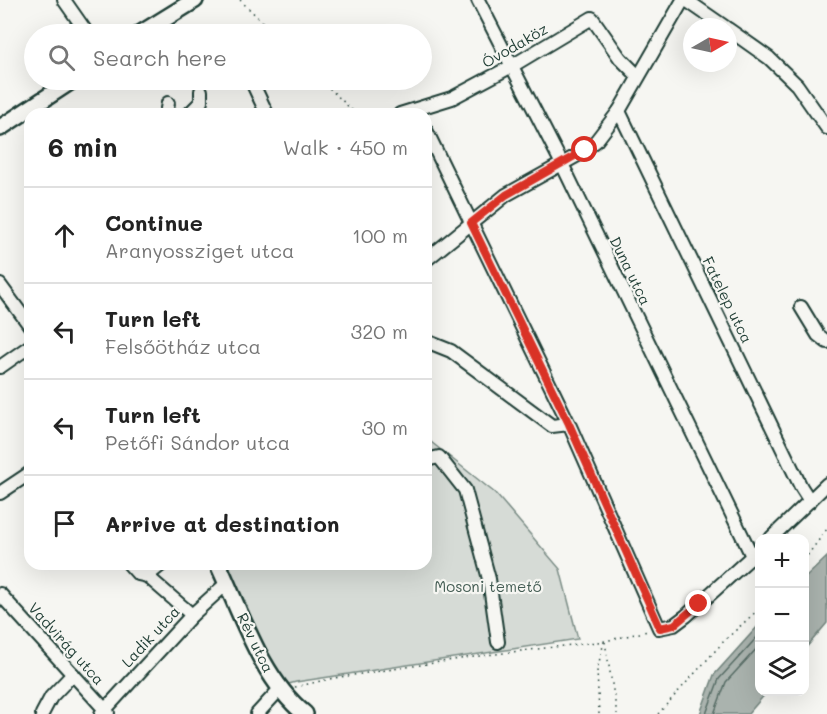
<!DOCTYPE html>
<html lang="en">
<head>
<meta charset="utf-8">
<style>
  body { margin:0; font-family:Mali,sans-serif; background:#f2f2f2; color:#222 }
  .controls { position:absolute; right:18px; bottom:18px; display:grid; overflow:hidden; border-radius:12px; box-shadow:0 6px 24px #0002 }
  .controls button { width:54px; height:54px; display:grid; place-items:center; padding:0; border:0; border-bottom:2px solid #e0e0e0; background:#fff; color:#222; font:30px sans-serif }
  .compass { position:absolute; left:683px; top:18px; width:54px; height:54px; border-radius:50%; background:#fff; box-shadow:0 6px 24px #0002; rotate:81deg }
  .stop { position:absolute; width:18px; height:18px; margin:-14px; border:4px solid #d93025; border-radius:50%; background:#fff }
  .stop.end { background:#d93025; border-color:#fff; box-shadow:0 2px 6px #0008 }
  .list { margin:0; padding:0; list-style:none }
  h2 { display:flex; justify-content:space-between; align-items:center; height:78px; margin:0; padding:0 24px; font-size:26px }
  h2 small { font-size:20px; font-weight:400; color:#767676 }
  .list li { display:grid; grid-template-columns:39px 1fr auto; gap:18px; align-items:center; box-sizing:border-box; height:96px; padding:0 24px; border-top:2px solid #e0e0e0 }
  .list b { display:block; font-size:22px; white-space:nowrap }
  .list p { margin:0; font-size:20px; white-space:nowrap; color:#767676 }
  .list em { font-size:20px; font-style:normal; color:#767676 }
  .icon { flex:none; width:33px; height:33px; fill:none; stroke:currentColor; stroke-width:2; stroke-linecap:round; stroke-linejoin:round }
  .map { position:relative; flex:none; width:827px; height:714px; overflow:hidden }
  .search { position:absolute; background:#fff; box-shadow:0 6px 24px #0002; left:24px; top:24px; width:408px; height:66px; display:flex; align-items:center; gap:15px; box-sizing:border-box; padding:0 21px; border-radius:33px; color:#767676; font-size:22px }
  .panel { position:absolute; background:#fff; box-shadow:0 6px 24px #0002; left:24px; top:108px; width:408px; height:462px; border-radius:18px }
  .map>svg:first-child { display:block }
</style>
</head>
<body>
<div class="map">
<svg width="827" height="714" viewBox="0 0 827 714">
  <rect width="100%" height="100%" fill="#f6f6f2"/>
  <filter id="ink" filterUnits="userSpaceOnUse"><feTurbulence type="fractalNoise" baseFrequency=".0167" numOctaves="2"/><feDisplacementMap in="SourceGraphic" scale="12" xChannelSelector="R" yChannelSelector="G"/><feConvolveMatrix kernelMatrix="1 2 1 2 8 2 1 2 1" color-interpolation-filters="sRGB"/></filter>
  <g filter="url(#ink)">
    <path fill="#d6dbd6" stroke="#7a8c85" stroke-width="1.5" d="M426,438l69,55 65,76 18,70 -282,43 -15,4 -55,-122h200z"/>
    <g fill="#aab3ae" stroke="#72847d" stroke-width="1.5">
      <path d="M827,557v66l-22,26v-71z"/>
      <path d="M759,625l1,67h7l-19,22h-48l14,-39z"/>
    </g>
    <g fill="none" stroke-linecap="round" stroke-linejoin="round">
      <g stroke="#576c65" stroke-width="1.5">
        <path d="M706,714l13,-35 41,-45"/>
        <path d="M714,714l12,-32 34,-37"/>
      </g>
      <defs>
        <g id="minor">
          <path d="M64,0l21,30"/>
          <path d="M478,0l84,164 190,392"/>
          <path d="M686,0l39,27"/>
          <path d="M728,29l41,29 28,27 30,43"/>
          <path d="M251,80l16,34"/>
          <path d="M619,111l182,376 9,14"/>
          <path d="M166,114l2,-11"/>
          <path d="M189,114l12,-12v-11"/>
          <path d="M400,114l52,-16 60,-32 80,-48 28,40 18,18"/>
          <path d="M426,130l143,294 90,204 15,-3 12,-9 74,-67"/>
          <path d="M426,260l80,-65 72,-40 18,-14 23,-30 64,-111"/>
          <path d="M0,285l30,41"/>
          <path d="M801,307l17,28 9,7"/>
          <path d="M426,341l25,10 101,75 17,-2"/>
          <path d="M0,367l30,-21"/>
          <path d="M426,460l13,-3 26,33 24,89 9,63"/>
          <path d="M0,493l30,-20"/>
          <path d="M771,538l56,-54"/>
          <path d="M129,564l9,10 9,2 45,39"/>
          <path d="M147,576l15,-12"/>
          <path d="M0,594l108,119"/>
          <path d="M42,714l9,-17 22,-23"/>
          <path d="M101,714l91,-99 35,-32"/>
          <path d="M257,714l22,-24"/>
        </g>
        <g id="major">
          <path d="M140,34l55,-34"/>
          <path d="M0,128l73,-48"/>
          <path d="M218,564c23,49 44,116 87,150"/>
        </g>
      </defs>
      <use href="#minor" stroke="#1f3d34" stroke-width="16"/>
      <use href="#major" stroke="#1f3d34" stroke-width="20"/>
      <g stroke="#1f3d34" stroke-width="1.5" stroke-dasharray="1.5 4.5" stroke-linecap="butt">
        <path d="M240,0l35,34"/>
        <path d="M321,80l35,34"/>
        <path d="M804,560l23,-31"/>
        <path d="M605,642l12,72"/>
        <path d="M295,687l39,-9 153,-23 118,-14 43,-10"/>
        <path d="M599,714l-2,-44 7,-28"/>
        <path d="M658,714l67,-74 35,-32"/>
      </g>
      <use href="#minor" stroke="#f6f6f2" stroke-width="12"/>
      <use href="#major" stroke="#f6f6f2" stroke-width="15"/>
    </g>
  </g>
  <g fill="none" stroke-linecap="round" stroke-linejoin="round" filter="url(#ink)">
    <path stroke="#d93025" stroke-width="8" d="M585,150l-79,45 -35,28 98,201 91,204 14,-3 25,-21"/>
  </g>
  <g text-anchor="middle" stroke-width="4.5" stroke-linejoin="round" paint-order="stroke">
    <g font-size="15" fill="#1f3d34" stroke="#f6f6f2">
      <text transform="translate(515 46) rotate(-30)" y="5">Óvodaköz</text>
      <text transform="translate(630 271) rotate(64)" y="5">Duna utca</text>
      <text transform="translate(727 300) rotate(64)" y="5">Fatelep utca</text>
      <text transform="translate(151 637) rotate(-47)" y="5">Ladik utca</text>
      <text transform="translate(255 643) rotate(64)" y="5">Rév utca</text>
      <text transform="translate(66 644) rotate(48)" y="5">Vadvirág utca</text>
    </g>
    <g font-size="15" fill="#445d54" stroke="#f6f6f2">
      <text x="488" y="592">Mosoni temető</text>
    </g>
  </g>
</svg>
<div class="controls">
<button>+</button>
<button>−</button>
<button><svg class="icon" aria-label="layers" viewBox="0 0 24 24"><path d="M12 4l9 5-9 5-9-5zM3 14l9 5 9-5"/></svg></button>
</div>
<svg class="compass" viewBox="-18 -18 36 36"><path d="M0-13l5 13h-10z" fill="#e53935"/><path d="M0 13l5-13h-10z" fill="#767676"/></svg>
<div class="stop" style="left:585px;top:150px"></div>
<div class="stop end" style="left:699px;top:604px"></div>
<div class="search"><svg class="icon" aria-label="search" viewBox="0 0 24 24"><circle cx="10" cy="10" r="6"/><path d="M15 15l6 6"/></svg>Search here</div>
<section class="panel">
<h2>6 min<small>Walk · 450 m</small></h2>
<ul class="list">
<li><svg class="icon" aria-label="ahead" viewBox="0 0 24 24"><path d="M12 20V5M6 11l6-6 6 6"/></svg><div><b>Continue</b><p>Aranyossziget utca</p></div><em>100 m</em></li>
<li><svg class="icon" aria-label="left" viewBox="0 0 24 24"><path d="M17 20v-9H6M10 6l-5 5 5 5"/></svg><div><b>Turn left</b><p>Felsőötház utca</p></div><em>320 m</em></li>
<li><svg class="icon" aria-label="left" viewBox="0 0 24 24"><path d="M17 20v-9H6M10 6l-5 5 5 5"/></svg><div><b>Turn left</b><p>Petőfi Sándor utca</p></div><em>30 m</em></li>
<li><svg class="icon" aria-label="arrive" viewBox="0 0 24 24"><path d="M6 21V4h12l-3 4 3 4H6"/></svg><div><b>Arrive at destination</b></div></li>
</ul>
</section>
</div>
</body>
</html>
